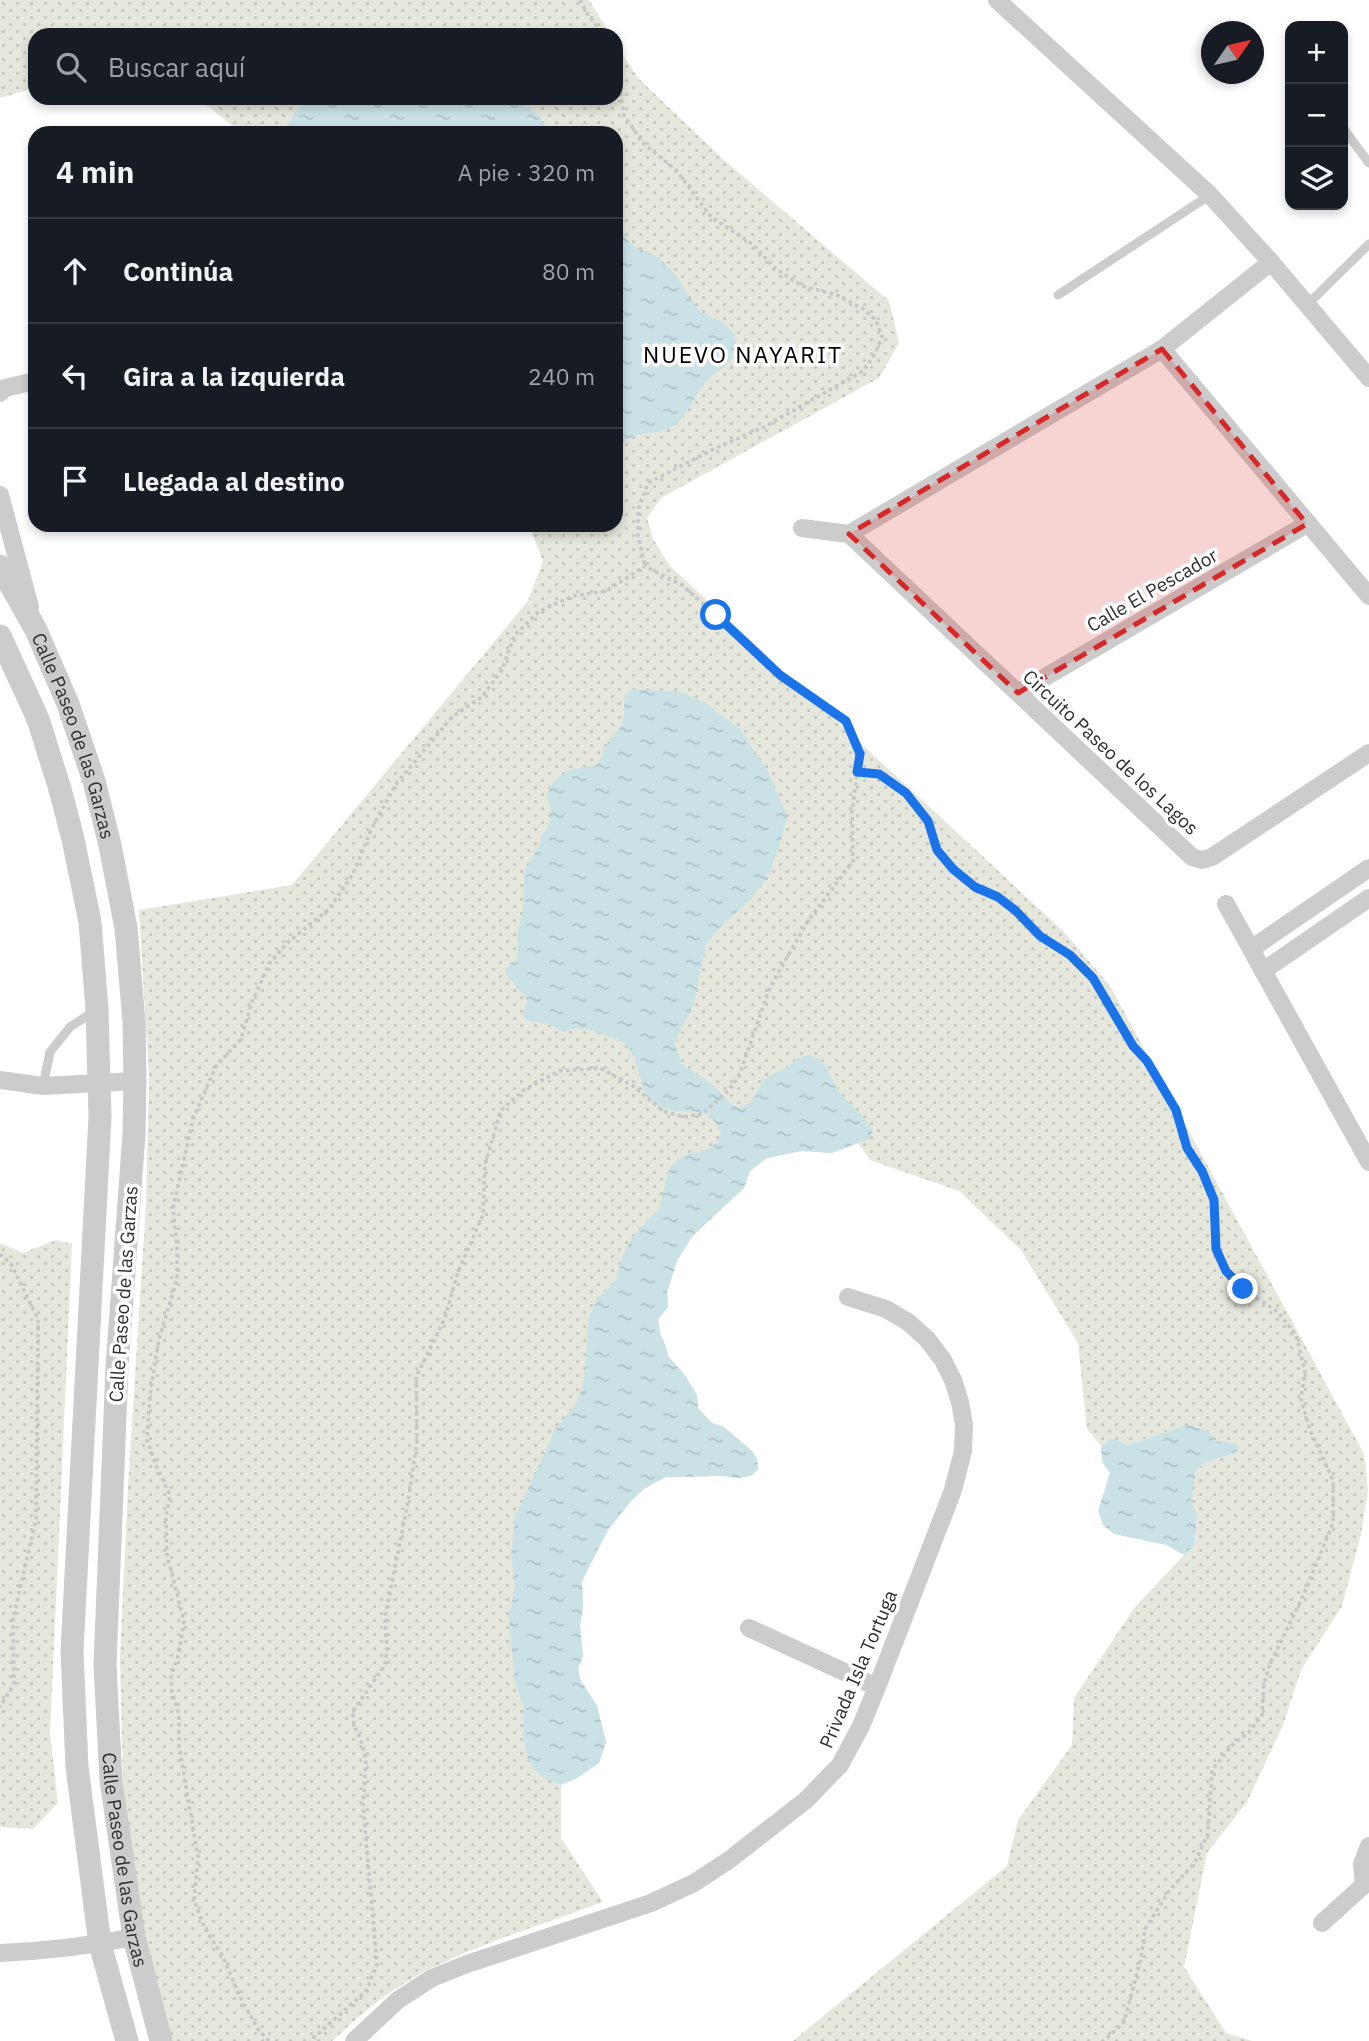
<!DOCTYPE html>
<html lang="es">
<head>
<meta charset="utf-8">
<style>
  body { margin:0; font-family:"IBM Plex Sans",sans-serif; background:#20242c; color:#f1f3f6 }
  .controls { position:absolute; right:21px; top:21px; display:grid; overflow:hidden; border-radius:14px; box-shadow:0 4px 10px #0003 }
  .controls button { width:63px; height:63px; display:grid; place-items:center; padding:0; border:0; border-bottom:2px solid #363941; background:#171b24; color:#f1f3f6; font:35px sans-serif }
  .compass { position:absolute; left:1201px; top:21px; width:63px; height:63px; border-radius:50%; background:#171b24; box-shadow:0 4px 10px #0003; rotate:56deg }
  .stop { position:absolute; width:21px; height:21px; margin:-16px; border:5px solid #1a73e8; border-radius:50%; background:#fff }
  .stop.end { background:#1a73e8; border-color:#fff; box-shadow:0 2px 7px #0008 }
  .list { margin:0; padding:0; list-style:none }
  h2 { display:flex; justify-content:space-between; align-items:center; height:91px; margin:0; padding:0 28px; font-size:30px }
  h2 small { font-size:23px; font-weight:400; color:#9ea1a6 }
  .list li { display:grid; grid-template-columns:46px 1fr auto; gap:21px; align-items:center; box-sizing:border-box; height:105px; padding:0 28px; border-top:2px solid #363941 }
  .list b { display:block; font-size:26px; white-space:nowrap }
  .list em { font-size:23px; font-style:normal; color:#9ea1a6 }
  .icon { flex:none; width:38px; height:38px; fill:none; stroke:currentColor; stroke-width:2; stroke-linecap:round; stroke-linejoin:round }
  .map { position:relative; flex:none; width:1369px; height:2041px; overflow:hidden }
  .search { position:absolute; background:#171b24; box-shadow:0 4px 10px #0003; left:28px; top:28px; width:595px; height:77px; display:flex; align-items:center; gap:18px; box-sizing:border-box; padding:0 24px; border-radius:21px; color:#9ea1a6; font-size:26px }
  .panel { position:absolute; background:#171b24; box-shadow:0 4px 10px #0003; left:28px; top:126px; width:595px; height:406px; border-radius:21px }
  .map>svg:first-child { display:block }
</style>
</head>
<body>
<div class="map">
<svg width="1369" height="2041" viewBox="0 0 1369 2041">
  <defs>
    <pattern id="grass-dots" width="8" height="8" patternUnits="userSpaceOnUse" patternTransform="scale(1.75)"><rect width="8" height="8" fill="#e5e7dc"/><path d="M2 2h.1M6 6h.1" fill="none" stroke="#c5c6bd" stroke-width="1.8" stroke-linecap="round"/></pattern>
    <pattern id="water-ripples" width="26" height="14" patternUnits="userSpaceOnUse" patternTransform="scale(1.75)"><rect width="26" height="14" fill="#cae2e6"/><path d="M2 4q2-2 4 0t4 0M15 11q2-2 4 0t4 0" fill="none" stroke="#aec2c6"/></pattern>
  </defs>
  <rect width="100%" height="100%" fill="#fff"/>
  <g fill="url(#grass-dots)">
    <path d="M0,0h589l22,35h-576v53l-35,10z"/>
    <path d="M616,44l22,34 86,82 165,141 10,42 -20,35 -218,120 -14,20 6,21 17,27 394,366 46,54 254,468 4,36 -7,44 -19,72 -41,64 -18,55 -36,77 -40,51 -23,114 42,66 26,8h-459l214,-175 11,-46 54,-75 2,-47 61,-91 49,-52 11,-10 2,-30 -7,-13 6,-31 9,-9 31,-9 -1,-10 -20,-2 -5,-9 -18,-6h-9l-55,19 -16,-7 -11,8 -14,-17 -9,-86 -57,-93 -62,-59 -89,-31 -12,-17 -26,10 -31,-2 -34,7 -17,13 -6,17 -52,49 -15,24 -10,31 1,15 -10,12 2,14 6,14 2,9 16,18 13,21 1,14 14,14 12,4 28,24 5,8 1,10 -6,6 -13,3 -15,-2 -58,1 -21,11 -14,13 -23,29 -26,51 1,25 -3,20 3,30 -5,12 2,11 17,27 9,36 -7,21 -22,15 -16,7v53l42,64c-64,24 -131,43 -190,76 -30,17 -56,40 -81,63h-160l-31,-113 -18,-149 -3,-120 8,-172 18,-283 3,-127 -10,-167 153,-25 236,-284 15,-40 -14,-36h87v-392h-375l-43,-35h418z"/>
    <path d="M56,1240l16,4 -22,490 8,69 -25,26 -33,-2v-584l23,10z"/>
  </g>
  <g fill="url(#water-ripples)">
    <path d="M316,98h200l21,16 13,19h-261l-2,-7c7,-15 14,-21 29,-28z"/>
    <path d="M616,216l11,24 12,9 19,8 18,18 12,21 12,16 21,9 13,12 4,13c-3,5 -5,12 -8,15 -7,9 -18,12 -25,22 -9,11 -15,27 -25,37 -22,23 -49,1 -64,35z"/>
    <path d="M632,689l49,3 26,12 33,25 28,43 19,44 -5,22 -12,34 -19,27 -33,30 -12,16 -13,61 -19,37 6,14 -1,4c10,10 23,15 33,24 10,7 15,17 26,23 18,-5 15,-14 25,-26 10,-11 12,-8 23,-14 6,-4 11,-11 19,-12 21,-4 26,25 35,37 11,13 24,23 33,37l-4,9 -37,14 -31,-2 -34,7 -17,13 -6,17 -53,49 -14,24 -10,31 1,15 -10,12 2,14 6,14 2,9 16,18 13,21 1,13 14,15 12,4 28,24 5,8 1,10 -6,6 -13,3 -15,-2 -58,1 -21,11 -14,13 -23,29 -26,51 1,25 -3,20 3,30 -5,12 2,11 17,27 9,36 -7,21 -22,15 -16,7 -18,-8 -9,-8 -6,-10 -5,-25 1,-24 -10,-32 -5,-63 6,-29 -4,-31 4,-38 41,-89 19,-23 8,-19 4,-36 1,-31 9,-19 19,-20 7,-25 10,-19 26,-27 7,-29 5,-14 12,-10 25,-7 9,-6 4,-9c-12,-36 -38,-14 -63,-29 -25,-14 -13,-49 -37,-64 -7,-4 -18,-6 -26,-9 -11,-4 -21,-5 -31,0 -4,-1 -7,-4 -11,-6 -11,-5 -21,-1 -30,-10l4,-16 -21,-26 3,-10 7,-4 2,-13 -1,-13 6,-22 1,-39 16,-29 1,-7 8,-12 2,-16 -4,-11 1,-7 8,-12 13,-9 28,-5c4,-7 7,-14 10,-21 5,-8 14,-15 16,-24 3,-12 -3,-23 9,-31z"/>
    <path d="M1183,1426h9l18,6 5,9 20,2 4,5 -3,5 -31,9 -9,9 -5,31 6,13 -2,30 -11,10 -18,-10 -52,-11 -11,-9 -5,-14 12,-38 -8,-11 -1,-16 11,-8 16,7z"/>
  </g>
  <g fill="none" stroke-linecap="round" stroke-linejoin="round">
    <g stroke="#c6c6c6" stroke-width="3.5" stroke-dasharray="3.5 3.5" stroke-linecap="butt">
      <path d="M580,0l6,12 18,23"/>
      <path d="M616,65l8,50 18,27 34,28 35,47 41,27 23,24 27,18 35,9 26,14 13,11 6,17 -7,17 -12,17 -99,56 -52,23 -64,33 -10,27v26l7,30"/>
      <path d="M858,772l21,2 27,19 22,28 9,29 16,19 22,18 23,10 18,14 24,25 30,19 23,23 40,68 14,15 29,49 11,38 15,23 12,29 2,49 10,22 17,18 35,23 18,23 9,36 -4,28 9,31 23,50v43l-29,71 -34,70 -6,20 -2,31 -13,17 -17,13 -20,25 -4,64 -13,28 -26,29 -24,38 -4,29 -17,64 -20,19"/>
      <path d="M0,1254l11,10 27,55 -2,200 -23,100 1,65 -14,23"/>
      <path d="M269,2041l-11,-12 -18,-32 -18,-42 -17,-26 -11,-29 4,-43 -19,-111v-31l-7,-23 -1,-15 8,-24 5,-32 -17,-66 -1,-38 4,-22 -12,-25 -11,-30 3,-46 9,-55 18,-60v-32l-4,-39 20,-89 23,-53 25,-27 11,-37 17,-38 18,-21 42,-34 24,-35 18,-44 25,-46 56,-67 30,-20 20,-27 12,-34 24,-24 35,-16 33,-5 39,-25 38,20 33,29 64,60 66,46 14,33 -8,57 1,50 -45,60 -38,66 -31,89 -10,14 -27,24 -18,3 -21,-6 -30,-25 -33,-18 -41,3 -35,19 -23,20 -16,54 -2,51 -25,57 -13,46 -29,59 1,64 -9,61 -23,115 2,32 -2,16 -32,46 1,15 7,14 5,20 -3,45 14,159 -11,27 -56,50"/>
    </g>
    <g stroke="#ccc" stroke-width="9">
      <path d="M1343,128l26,35"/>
      <path d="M1058,295l152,-100"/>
      <path d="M1307,305l62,-61"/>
      <path d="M43,1086l7,-34 20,-25 26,-17"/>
    </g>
    <g stroke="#ccc" stroke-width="18">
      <path d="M997,0l213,195 61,67 98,116"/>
      <path d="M1162,349l207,247"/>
      <path d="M0,393l5,-5 30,-7"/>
      <path d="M0,495l30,112"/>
      <path d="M802,528l47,6 343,323 10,3 10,-3 157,-104"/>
      <path d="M849,534l313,-185 109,-87"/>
      <path d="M1018,693l289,-169"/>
      <path d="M1226,904l143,258"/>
      <path d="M1251,949l118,-81"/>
      <path d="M1263,971l106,-73"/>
      <path d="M0,1080l43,6 92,-5"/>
      <path d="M749,1628l128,59"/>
      <path d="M1364,1885l-2,-21 7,-18"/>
      <path d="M1322,1923l42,-38"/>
      <path d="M0,1953c45,-2 89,-7 134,-16"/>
      <path d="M354,2041l44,-41 34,-22 35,-14 184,-61 43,-20 35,-23 77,-60 34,-35 21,-39 16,-39 76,-197 10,-39 1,-26 -4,-23 -7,-22 -10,-20 -16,-21 -19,-17 -22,-13 -38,-12"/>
    </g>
    <g stroke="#ccc" stroke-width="23">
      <path id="s1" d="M0,566l36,64 32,74 26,77 16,64 16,83 8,94 1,59 -1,53 -17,233 -12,298 6,115 23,157 27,104"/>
      <path d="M0,636l38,83 22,70 13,50 17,83 7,87 3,108 -28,534 5,116 23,177 27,97"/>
    </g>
  </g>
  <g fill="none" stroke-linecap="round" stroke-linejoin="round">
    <path stroke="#1a73e8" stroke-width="9" d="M716,615l64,60 66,46 14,33 -3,18 22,2 27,19 22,28 9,29 16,19 22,18 23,10 18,14 24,25 30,19 23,23 40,68 14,15 29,49 11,38 15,23 12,29 2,49 10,22 17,18"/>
  </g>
  <path fill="#d62828" fill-opacity="0.2" stroke="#d62828" stroke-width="5" stroke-dasharray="14 9" stroke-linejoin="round" d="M1162,349l145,175 -289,169 -169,-159z"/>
  <g text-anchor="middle" stroke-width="7" stroke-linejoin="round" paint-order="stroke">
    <g font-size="19" fill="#2f2f2f" stroke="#fff">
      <text transform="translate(1152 590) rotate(-30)" y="7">Calle El Pescador</text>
      <text dy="7" stroke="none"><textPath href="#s1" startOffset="186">Calle Paseo de las Garzas</textPath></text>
      <text transform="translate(1111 752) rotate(43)" y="7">Circuito Paseo de los Lagos</text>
      <text transform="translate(123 1294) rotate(-86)" y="7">Calle Paseo de las Garzas</text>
      <text transform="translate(858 1669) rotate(-67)" y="7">Privada Isla Tortuga</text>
      <text dy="7" stroke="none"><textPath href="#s1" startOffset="1320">Calle Paseo de las Garzas</textPath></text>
    </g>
    <g font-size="23" letter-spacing="2" fill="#000" stroke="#fff">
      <text x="743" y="363">NUEVO NAYARIT</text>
    </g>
  </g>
</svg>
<div class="controls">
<button>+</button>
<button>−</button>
<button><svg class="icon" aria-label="layers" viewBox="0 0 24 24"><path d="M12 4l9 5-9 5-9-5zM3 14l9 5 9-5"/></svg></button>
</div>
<svg class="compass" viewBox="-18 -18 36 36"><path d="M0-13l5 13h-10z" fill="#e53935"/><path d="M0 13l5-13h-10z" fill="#9ea1a6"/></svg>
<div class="stop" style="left:716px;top:615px"></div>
<div class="stop end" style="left:1243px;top:1289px"></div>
<div class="search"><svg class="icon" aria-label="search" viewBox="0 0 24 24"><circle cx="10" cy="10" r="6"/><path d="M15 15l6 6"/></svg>Buscar aquí</div>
<section class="panel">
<h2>4 min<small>A pie · 320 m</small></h2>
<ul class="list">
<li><svg class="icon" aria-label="ahead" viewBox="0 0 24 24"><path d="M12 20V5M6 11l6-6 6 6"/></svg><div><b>Continúa</b></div><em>80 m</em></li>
<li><svg class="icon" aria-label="left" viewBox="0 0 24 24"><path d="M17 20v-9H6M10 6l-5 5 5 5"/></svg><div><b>Gira a la izquierda</b></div><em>240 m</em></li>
<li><svg class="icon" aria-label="arrive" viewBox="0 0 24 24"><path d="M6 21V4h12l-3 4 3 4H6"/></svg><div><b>Llegada al destino</b></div></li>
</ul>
</section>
</div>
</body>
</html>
